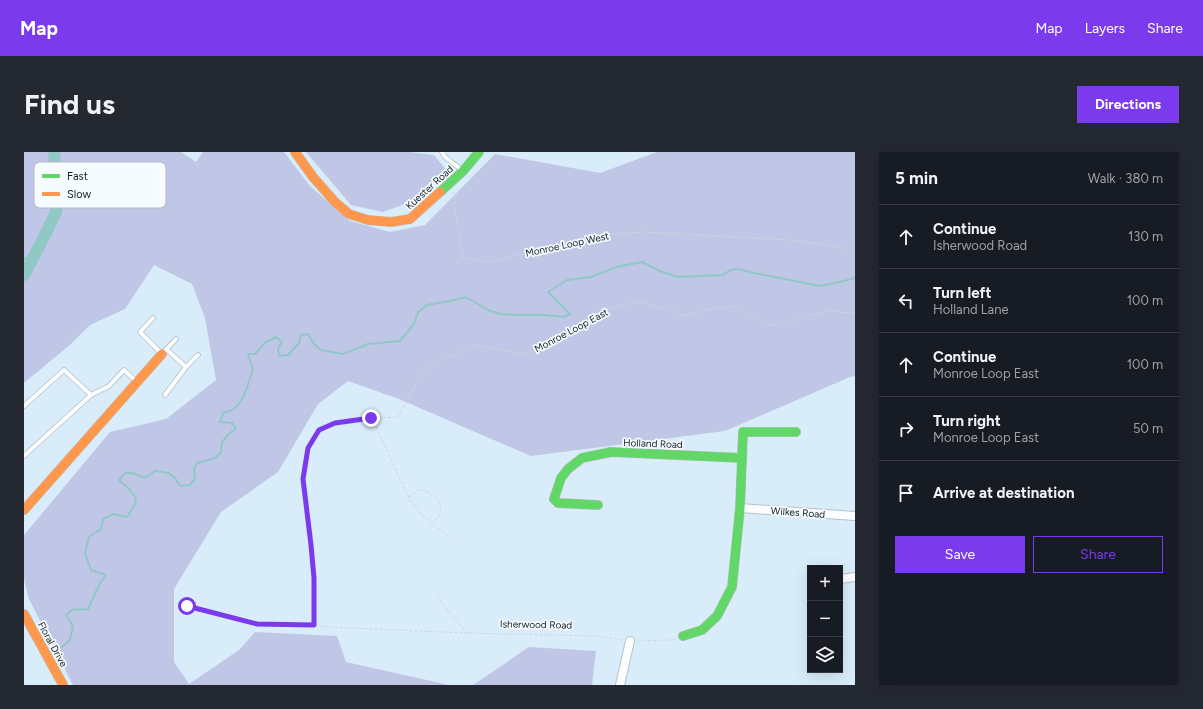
<!DOCTYPE html>
<html lang="en">
<head>
<meta charset="utf-8">
<style>
  body { margin:0; font-family:Figtree,sans-serif; background:#242831; color:#f1f3f6 }
  .controls { position:absolute; right:12px; bottom:12px; display:grid; overflow:hidden; border-radius:0px; box-shadow:0 4px 16px #0002 }
  .controls button { width:36px; height:36px; display:grid; place-items:center; padding:0; border:0; border-bottom:1px solid #363941; background:#171b24; color:#f1f3f6; font:20px sans-serif }
  .stop { position:absolute; width:12px; height:12px; margin:-9px; border:3px solid #7c3aed; border-radius:50%; background:#fff }
  .stop.end { background:#7c3aed; border-color:#fff; box-shadow:0 1px 4px #0008 }
  .list { margin:0; padding:0; list-style:none }
  h2 { display:flex; justify-content:space-between; align-items:center; height:52px; margin:0; padding:0 16px; font-size:17px }
  h2 small { font-size:13px; font-weight:400; color:#9ea1a6 }
  .list li { display:grid; grid-template-columns:26px 1fr auto; gap:12px; align-items:center; box-sizing:border-box; height:64px; padding:0 16px; border-top:1px solid #363941 }
  .list b { display:block; font-size:15px; white-space:nowrap }
  .list p { margin:0; font-size:13px; white-space:nowrap; color:#9ea1a6 }
  .list em { font-size:13px; font-style:normal; color:#9ea1a6 }
  .actions { display:flex; gap:8px; padding:12px 16px }
  .actions a { flex:1; padding:9px 0; border:1px solid #7c3aed; border-radius:0px; text-align:center; font-size:14px; color:#7c3aed }
  .actions .main { background:#7c3aed; color:#fff }
  .icon { flex:none; width:22px; height:22px; fill:none; stroke:currentColor; stroke-width:2; stroke-linecap:round; stroke-linejoin:round }
  .map { position:relative; flex:none; width:831px; height:533px; overflow:hidden; border-radius:0px }
  header { display:flex; align-items:center; gap:24px; box-sizing:border-box; height:56px; padding:0 20px; background:#7c3aed; color:#fff }
  header strong { font-size:19px }
  nav { display:flex; gap:22px; margin-inline-start:auto; font-size:14px }
  .intro { display:flex; align-items:center; justify-content:space-between; box-sizing:border-box; height:96px; padding:0 24px }
  h1 { margin:0; font-size:28px }
  .button { padding:10px 18px; border-radius:0px; background:#7c3aed; color:#fff; font-size:14px; font-weight:700 }
  main { display:flex; gap:24px; padding:0 24px }
  aside { flex:1; background:#171b24; border-radius:0px; box-shadow:0 4px 16px #0002 }
  .map>svg:first-child { display:block }
</style>
</head>
<body>
<header>
<strong>Map</strong>
<nav><a>Map</a><a>Layers</a><a>Share</a></nav>
</header>
<div class="intro"><h1>Find us</h1><a class="button">Directions</a></div>
<main>
<div class="map">
<svg width="831" height="533" viewBox="0 0 831 533">
  <rect width="100%" height="100%" fill="#e5eff5"/>
  <path fill="#d8ecf9" fill-rule="evenodd" d="M0,0h831v533h-831zM786,416h30v102h-30z"/>
  <g fill="#c0c6e6">
    <path d="M0,0h157l15,10 7,-10h81l26,34 40,35 40,11 35,-7 70,-71 105,19 57,-21h198v224l-5,1 -125,54 -194,25 -132,-57 -51,-18 -30,23 -40,68 -57,40 -47,77v73l15,22 50,-34 16,-18 82,4 9,26 103,23h-376l-44,-86 -5,-20v-44l86,-103 56,-13 50,-39 -11,-62 -13,-34 -38,-19 -29,44 -35,16 -18,18 -48,40z"/>
    <path d="M282,0h103l25,3 13,16 -28,28 -36,13 -32,-7z"/>
    <path d="M505,495l67,4 -4,34h-119z"/>
  </g>
  <g fill="none" stroke-linecap="round" stroke-linejoin="round">
    <g stroke="#90c8c6" stroke-width="2">
      <path d="M0,106l8,3"/>
      <path d="M38,495l8,-7 3,-14 -7,-11 6,-5 16,-1 12,-26 6,-8 -15,-5 -6,-17 4,-16 12,-8 2,-10 10,-5 14,3 8,-13 1,-6 -7,-9 -10,-9 6,-7h7l13,5 10,-7 14,2 6,5 5,8 10,-1 5,-6 -1,-10 3,-6 18,-5 6,-6 1,-10 7,-8 7,-6 -4,-5 -12,-1 3,-9c3,-1 7,-2 9,-3 14,-9 15,-27 21,-40l-5,-16h7l11,-12 10,-5 6,5 -4,6 1,8 9,-1 11,-12 2,-8 7,-1 5,9 8,7 22,4 25,-10 32,-3 14,-17 4,-12 9,-7 23,-4 16,-4 22,13 12,4 20,1h25l19,2 6,-3 -22,-22 19,-12 24,-3 25,-10 26,-5 18,9 18,6 45,-2c10,-8 15,-7 26,-3l71,14 24,-5 11,-3"/>
    </g>
    <path stroke="#90c8c6" stroke-width="12" d="M0,123l19,-36 13,-27 1,-19 -3,-41"/>
    <defs>
      <g id="lane">
        <path d="M418,0l3,5 17,13"/>
        <path d="M129,166l-13,14 22,22 14,-15"/>
        <path d="M142,197l20,18"/>
        <path d="M141,243l21,-28 12,-12"/>
        <path d="M0,254l40,-36 27,25"/>
        <path d="M0,304l67,-61 18,-9 15,-16 12,11"/>
      </g>
      <g id="street">
        <path d="M716,356l115,8"/>
        <path d="M816,427l15,-2"/>
        <path d="M596,533l10,-44"/>
      </g>
      <g id="fast">
        <path d="M416,40l23,-21 16,-19"/>
        <path d="M574,353l-40,-2 -4,-4 7,-21 7,-9 14,-11 29,-6 131,6 1,-26h53"/>
        <path d="M659,484l19,-6 15,-14 15,-29 8,-79 2,-50"/>
      </g>
      <g id="slow">
        <path d="M271,0l18,25 22,25 14,12 19,6 23,2 19,-3 30,-27"/>
        <path d="M0,358l138,-156"/>
        <path d="M0,462l39,71"/>
      </g>
    </defs>
    <use href="#lane" stroke="#b7c1c7" stroke-width="5.5"/>
    <use href="#street" stroke="#b7c1c7" stroke-width="10"/>
    <use href="#fast" stroke="#b7c1c7" stroke-width="10"/>
    <use href="#slow" stroke="#b7c1c7" stroke-width="10"/>
    <g stroke="#d2d6d7" stroke-width="1" stroke-dasharray="3 2" stroke-linecap="butt">
      <path d="M430,40l-1,3 10,63 28,4 21,-6 56,-10 35,-11 40,-3 148,8 60,9 4,4"/>
      <path d="M348,266l38,82 11,14 32,26"/>
      <path d="M385,345l11,-8c12,5 21,9 21,23l-8,11"/>
      <path d="M413,444l29,37"/>
      <path d="M163,454l70,18 57,1 13,2 139,6 131,3 26,4"/>
      <path d="M290,473v-47l-3,-33 -8,-66 5,-31 11,-18 16,-7 36,-5 27,-1 22,-41 12,-11 10,-5 33,-15 50,9 28,-13 54,-31 29,-8 18,3 32,11 20,-6 26,-4 18,9 14,9 16,2 27,-10 24,-5 15,2 9,-1"/>
      <path d="M614,489l33,-1 4,-1"/>
    </g>
    <use href="#lane" stroke="#fbfdfe" stroke-width="4"/>
    <use href="#street" stroke="#fbfdfe" stroke-width="8"/>
    <use href="#fast" stroke="#63d668" stroke-width="9"/>
    <use href="#slow" stroke="#ff974d" stroke-width="9"/>
  </g>
  <g fill="none" stroke-linecap="round" stroke-linejoin="round">
    <path stroke="#7c3aed" stroke-width="5" d="M163,454l70,18 57,1v-47l-3,-33 -8,-66 5,-31 11,-18 16,-7 36,-5"/>
  </g>
  <g text-anchor="middle" stroke-width="3.5" stroke-linejoin="round" paint-order="stroke">
    <g font-size="10" fill="#131e24" stroke="#f6fbff">
      <text transform="translate(405 35) rotate(-42)" y="4">Kuester Road</text>
      <text transform="translate(543 92) rotate(-12)" y="4">Monroe Loop West</text>
      <text transform="translate(547 178) rotate(-28)" y="4">Monroe Loop East</text>
      <text transform="translate(629 291) rotate(2)" y="4">Holland Road</text>
      <text transform="translate(774 360) rotate(4)" y="4">Wilkes Road</text>
      <text transform="translate(512 472) rotate(1)" y="4">Isherwood Road</text>
      <text transform="translate(29 492) rotate(61)" y="4">Floral Drive</text>
    </g>
  </g>
  <rect x="10" y="10" width="132" height="46" rx="6" fill="#f6fbff" stroke="#b2b9bd" stroke-width="1"/>
  <rect x="18" y="22" width="18" height="4" fill="#63d668"/>
  <rect x="18" y="40" width="18" height="4" fill="#ff974d"/>
  <g font-size="11" fill="#131e24">
    <text x="43" y="28">Fast</text>
    <text x="43" y="46">Slow</text>
  </g>
</svg>
<div class="controls">
<button>+</button>
<button>−</button>
<button><svg class="icon" aria-label="layers" viewBox="0 0 24 24"><path d="M12 4l9 5-9 5-9-5zM3 14l9 5 9-5"/></svg></button>
</div>
<div class="stop" style="left:163px;top:454px"></div>
<div class="stop end" style="left:347px;top:266px"></div>
</div>
<aside>
<h2>5 min<small>Walk · 380 m</small></h2>
<ul class="list">
<li><svg class="icon" aria-label="ahead" viewBox="0 0 24 24"><path d="M12 20V5M6 11l6-6 6 6"/></svg><div><b>Continue</b><p>Isherwood Road</p></div><em>130 m</em></li>
<li><svg class="icon" aria-label="left" viewBox="0 0 24 24"><path d="M17 20v-9H6M10 6l-5 5 5 5"/></svg><div><b>Turn left</b><p>Holland Lane</p></div><em>100 m</em></li>
<li><svg class="icon" aria-label="ahead" viewBox="0 0 24 24"><path d="M12 20V5M6 11l6-6 6 6"/></svg><div><b>Continue</b><p>Monroe Loop East</p></div><em>100 m</em></li>
<li><svg class="icon" aria-label="right" viewBox="0 0 24 24"><path d="M7 20v-9h11M14 6l5 5-5 5"/></svg><div><b>Turn right</b><p>Monroe Loop East</p></div><em>50 m</em></li>
<li><svg class="icon" aria-label="arrive" viewBox="0 0 24 24"><path d="M6 21V4h12l-3 4 3 4H6"/></svg><div><b>Arrive at destination</b></div></li>
</ul>
<div class="actions"><a class="main">Save</a><a>Share</a></div>
</aside>
</main>
</body>
</html>
